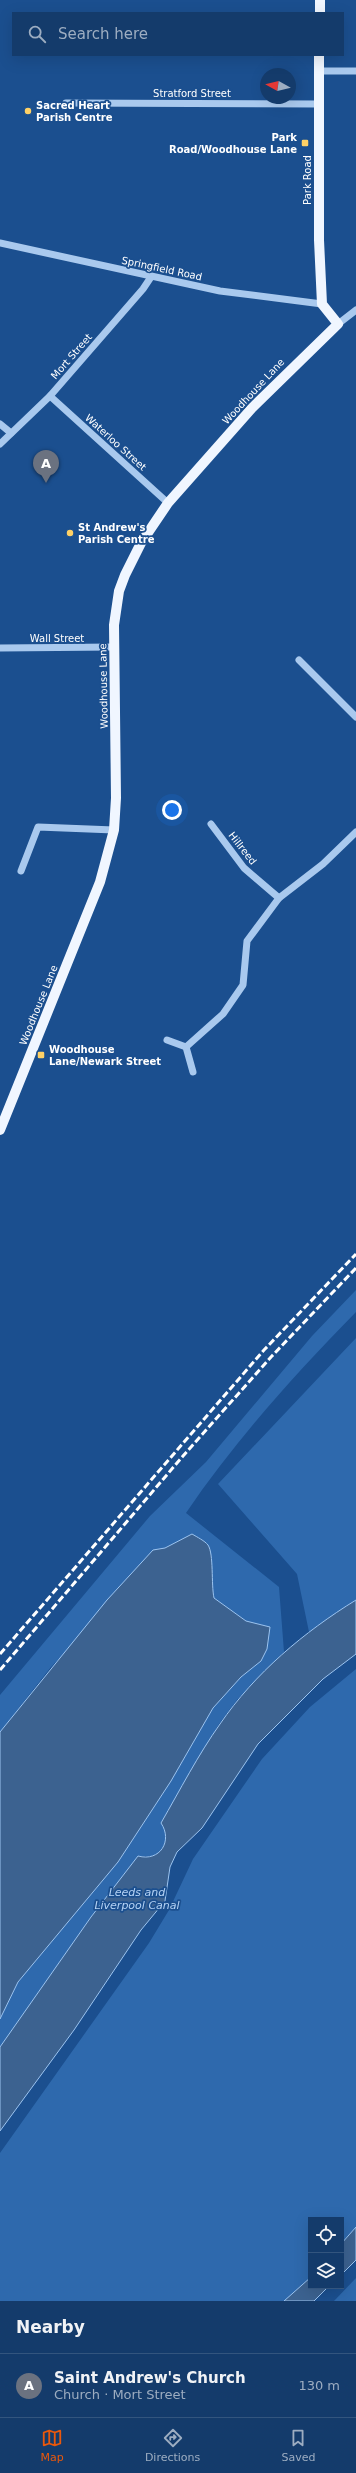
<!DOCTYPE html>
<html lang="en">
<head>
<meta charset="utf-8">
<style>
  body { margin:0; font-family:"DejaVu Sans",sans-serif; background:#1d4271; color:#f1f3f6 }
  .controls { position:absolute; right:12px; bottom:12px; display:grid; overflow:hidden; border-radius:0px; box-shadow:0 4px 16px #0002 }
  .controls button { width:36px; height:36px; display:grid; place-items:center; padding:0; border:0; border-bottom:1px solid #33557e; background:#143b6b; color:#f1f3f6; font:20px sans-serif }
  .compass { position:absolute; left:260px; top:68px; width:36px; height:36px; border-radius:50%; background:#143b6b; box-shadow:0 4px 16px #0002; rotate:278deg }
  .you { position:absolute; left:172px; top:810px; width:14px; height:14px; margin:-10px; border:3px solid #fff; border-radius:50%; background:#1a73e8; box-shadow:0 0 0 6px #1a73e833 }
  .badge { display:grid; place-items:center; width:26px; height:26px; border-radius:50%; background:#ea580c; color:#fff; font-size:13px; font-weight:700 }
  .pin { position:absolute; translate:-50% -33px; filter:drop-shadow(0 1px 2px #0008) }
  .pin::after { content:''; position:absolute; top:21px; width:14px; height:12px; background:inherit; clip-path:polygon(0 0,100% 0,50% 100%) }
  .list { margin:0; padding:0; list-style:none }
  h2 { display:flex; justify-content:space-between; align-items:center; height:52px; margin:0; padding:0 16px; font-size:17px }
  h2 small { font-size:13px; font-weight:400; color:#9dadc1 }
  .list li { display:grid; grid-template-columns:26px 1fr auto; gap:12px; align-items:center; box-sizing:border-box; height:64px; padding:0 16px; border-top:1px solid #33557e }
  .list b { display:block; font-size:15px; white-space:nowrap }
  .list p { margin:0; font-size:13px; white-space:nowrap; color:#9dadc1 }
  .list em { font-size:13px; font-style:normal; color:#9dadc1 }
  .icon { flex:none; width:22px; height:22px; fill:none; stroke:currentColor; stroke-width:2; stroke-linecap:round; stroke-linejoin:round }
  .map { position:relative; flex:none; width:356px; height:2301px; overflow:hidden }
  .search { position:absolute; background:#143b6b; box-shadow:0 4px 16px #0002; left:12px; right:12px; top:12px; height:44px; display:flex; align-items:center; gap:10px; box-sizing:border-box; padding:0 14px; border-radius:0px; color:#9dadc1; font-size:15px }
  .sheet { height:116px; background:#143b6b }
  nav { display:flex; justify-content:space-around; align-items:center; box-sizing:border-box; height:56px; border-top:1px solid #33557e; background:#143b6b; font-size:11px; color:#9dadc1 }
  nav a { display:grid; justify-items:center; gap:2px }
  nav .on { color:#ea580c }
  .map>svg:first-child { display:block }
</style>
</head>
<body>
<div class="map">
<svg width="356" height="2301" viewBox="0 0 356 2301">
  <rect width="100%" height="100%" fill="#1b4f8f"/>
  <g fill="#2e69ad">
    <path d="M356,1290v22c-61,62 -121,129 -170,201l93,74 5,65 -47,48 -18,24 -58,99c8,12 6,24 -6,33h-17l-47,61 -91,130v-28l18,-37 100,-120 53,-81 42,-73 28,-31 20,-16 9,-34 -24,-6 -32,-23 -3,-17 1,-24 -20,-23 -27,15 -114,118 -51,65v-37l150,-179 56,-54 106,-126z"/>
    <path d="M356,1338v262l-47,32 -12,-58 -79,-90z"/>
    <path d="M356,1669v558l-15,17v-24h-30v57l-27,24h-284v-148l149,-210 20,-33 24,-51 69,-100 48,-52z"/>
    <path d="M356,2278v23h-22z"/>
  </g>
  <g fill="#3c6290" stroke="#9cc4f0">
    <path d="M192,1534c5,3 13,7 16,11 6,9 3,39 6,53l32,23 24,6 -3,22 -6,12 -20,16 -28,31 -42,73 -53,81 -100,120 -18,37v-287l107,-132 46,-50 12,-2z"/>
    <path d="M356,1600v54l-33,25 -65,65 -56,84 -25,24 -7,15 -5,34 -24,29 -67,100 -74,101v-84l91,-130 47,-61c22,6 35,-15 23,-33 19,-33 37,-68 59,-99 35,-51 84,-92 136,-124z"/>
    <path d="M356,2227v33l-15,15v-31z"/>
    <path d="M311,2277v9h18l-15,15h-30z"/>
  </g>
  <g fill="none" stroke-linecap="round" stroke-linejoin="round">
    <g stroke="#a9c9ee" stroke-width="7">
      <path d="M319,71h37"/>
      <path d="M66,103l252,1"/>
      <path d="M0,243l220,48 102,13"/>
      <path d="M338,324l18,-14"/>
      <path d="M50,396l118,107"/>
      <path d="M0,424l11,9"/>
      <path d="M0,444l50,-48 93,-107 8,-12"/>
      <path d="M0,648l114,-1"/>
      <path d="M299,660l57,57"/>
      <path d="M211,824l33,44 35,30"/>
      <path d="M21,871l17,-44 76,3"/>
      <path d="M167,1040l19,7 7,25"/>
      <path d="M186,1047l37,-33 20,-29 4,-44 32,-43 44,-34 33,-32"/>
    </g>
    <g stroke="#f0f6ff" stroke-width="10">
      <path d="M320,13v-13"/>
      <path d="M0,1130l100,-248 14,-52 2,-32 -2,-173 5,-34 6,-16 16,-32 27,-40 84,-95 86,-84 -16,-20 -3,-64v-185"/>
    </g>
    <g stroke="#fff" stroke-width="3" stroke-dasharray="7 3" stroke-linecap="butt">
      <path d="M0,1654l264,-304 92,-96"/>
      <path d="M0,1670l183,-214 88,-99 85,-89"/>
    </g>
  </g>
  <g fill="#ffd166" stroke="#1b4f8f" stroke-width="1.5">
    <circle cx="28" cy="111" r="4"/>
    <rect x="301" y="139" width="8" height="8" rx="2"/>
    <circle cx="70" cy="533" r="4"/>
    <rect x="37" y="1051" width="8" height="8" rx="2"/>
  </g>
  <g text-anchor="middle" stroke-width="3.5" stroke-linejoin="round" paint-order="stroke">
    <g font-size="10" fill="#fff" stroke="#1b4f8f">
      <text x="192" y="97">Stratford Street</text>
      <text transform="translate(307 180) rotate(-90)" y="4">Park Road</text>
      <text transform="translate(162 268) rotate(12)" y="4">Springfield Road</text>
      <text transform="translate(71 356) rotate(-49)" y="4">Mort Street</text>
      <text transform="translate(253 391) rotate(-47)" y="4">Woodhouse Lane</text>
      <text transform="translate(116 442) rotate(42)" y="4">Waterloo Street</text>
      <text x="57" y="642">Wall Street</text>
      <text transform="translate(103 686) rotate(-91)" y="4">Woodhouse Lane</text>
      <text transform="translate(243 848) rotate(52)" y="4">Hillreed</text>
      <text transform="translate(38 1005) rotate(-68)" y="4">Woodhouse Lane</text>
    </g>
    <g font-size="10" font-weight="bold" fill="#fff" stroke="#1b4f8f" text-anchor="start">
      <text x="36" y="109">Sacred Heart<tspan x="36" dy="12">Parish Centre</tspan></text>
      <text x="297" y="141" text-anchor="end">Park<tspan x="297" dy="12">Road/Woodhouse Lane</tspan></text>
      <text x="78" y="531">St Andrew's<tspan x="78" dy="12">Parish Centre</tspan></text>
      <text x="49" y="1053">Woodhouse<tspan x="49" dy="12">Lane/Newark Street</tspan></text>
    </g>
    <g font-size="11" font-style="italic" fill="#b5d3f5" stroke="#1b4f8f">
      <text x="137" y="1896">Leeds and<tspan x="137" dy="13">Liverpool Canal</tspan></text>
    </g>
  </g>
</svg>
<div class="controls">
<button><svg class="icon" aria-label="locate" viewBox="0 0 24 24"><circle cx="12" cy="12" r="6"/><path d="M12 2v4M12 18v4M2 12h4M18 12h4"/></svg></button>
<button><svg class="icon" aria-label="layers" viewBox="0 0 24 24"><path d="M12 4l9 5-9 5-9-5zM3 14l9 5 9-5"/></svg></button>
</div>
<svg class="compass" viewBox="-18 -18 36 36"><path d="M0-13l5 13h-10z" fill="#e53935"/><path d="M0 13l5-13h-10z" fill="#9dadc1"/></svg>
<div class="you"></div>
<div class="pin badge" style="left:46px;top:483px;background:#6b7280">A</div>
<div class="search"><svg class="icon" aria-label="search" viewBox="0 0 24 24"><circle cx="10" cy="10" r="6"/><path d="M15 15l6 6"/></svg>Search here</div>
</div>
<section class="sheet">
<h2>Nearby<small></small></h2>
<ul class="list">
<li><span class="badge" style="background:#6b7280">A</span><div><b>Saint Andrew's Church</b><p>Church · Mort Street</p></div><em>130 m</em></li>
</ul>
</section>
<nav>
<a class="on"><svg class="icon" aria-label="map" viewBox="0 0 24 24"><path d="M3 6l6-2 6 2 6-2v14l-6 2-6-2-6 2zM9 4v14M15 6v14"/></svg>Map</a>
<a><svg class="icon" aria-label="directions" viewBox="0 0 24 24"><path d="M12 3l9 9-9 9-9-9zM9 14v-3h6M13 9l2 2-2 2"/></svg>Directions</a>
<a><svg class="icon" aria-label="saved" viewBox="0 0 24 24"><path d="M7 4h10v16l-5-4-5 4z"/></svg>Saved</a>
</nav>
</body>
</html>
